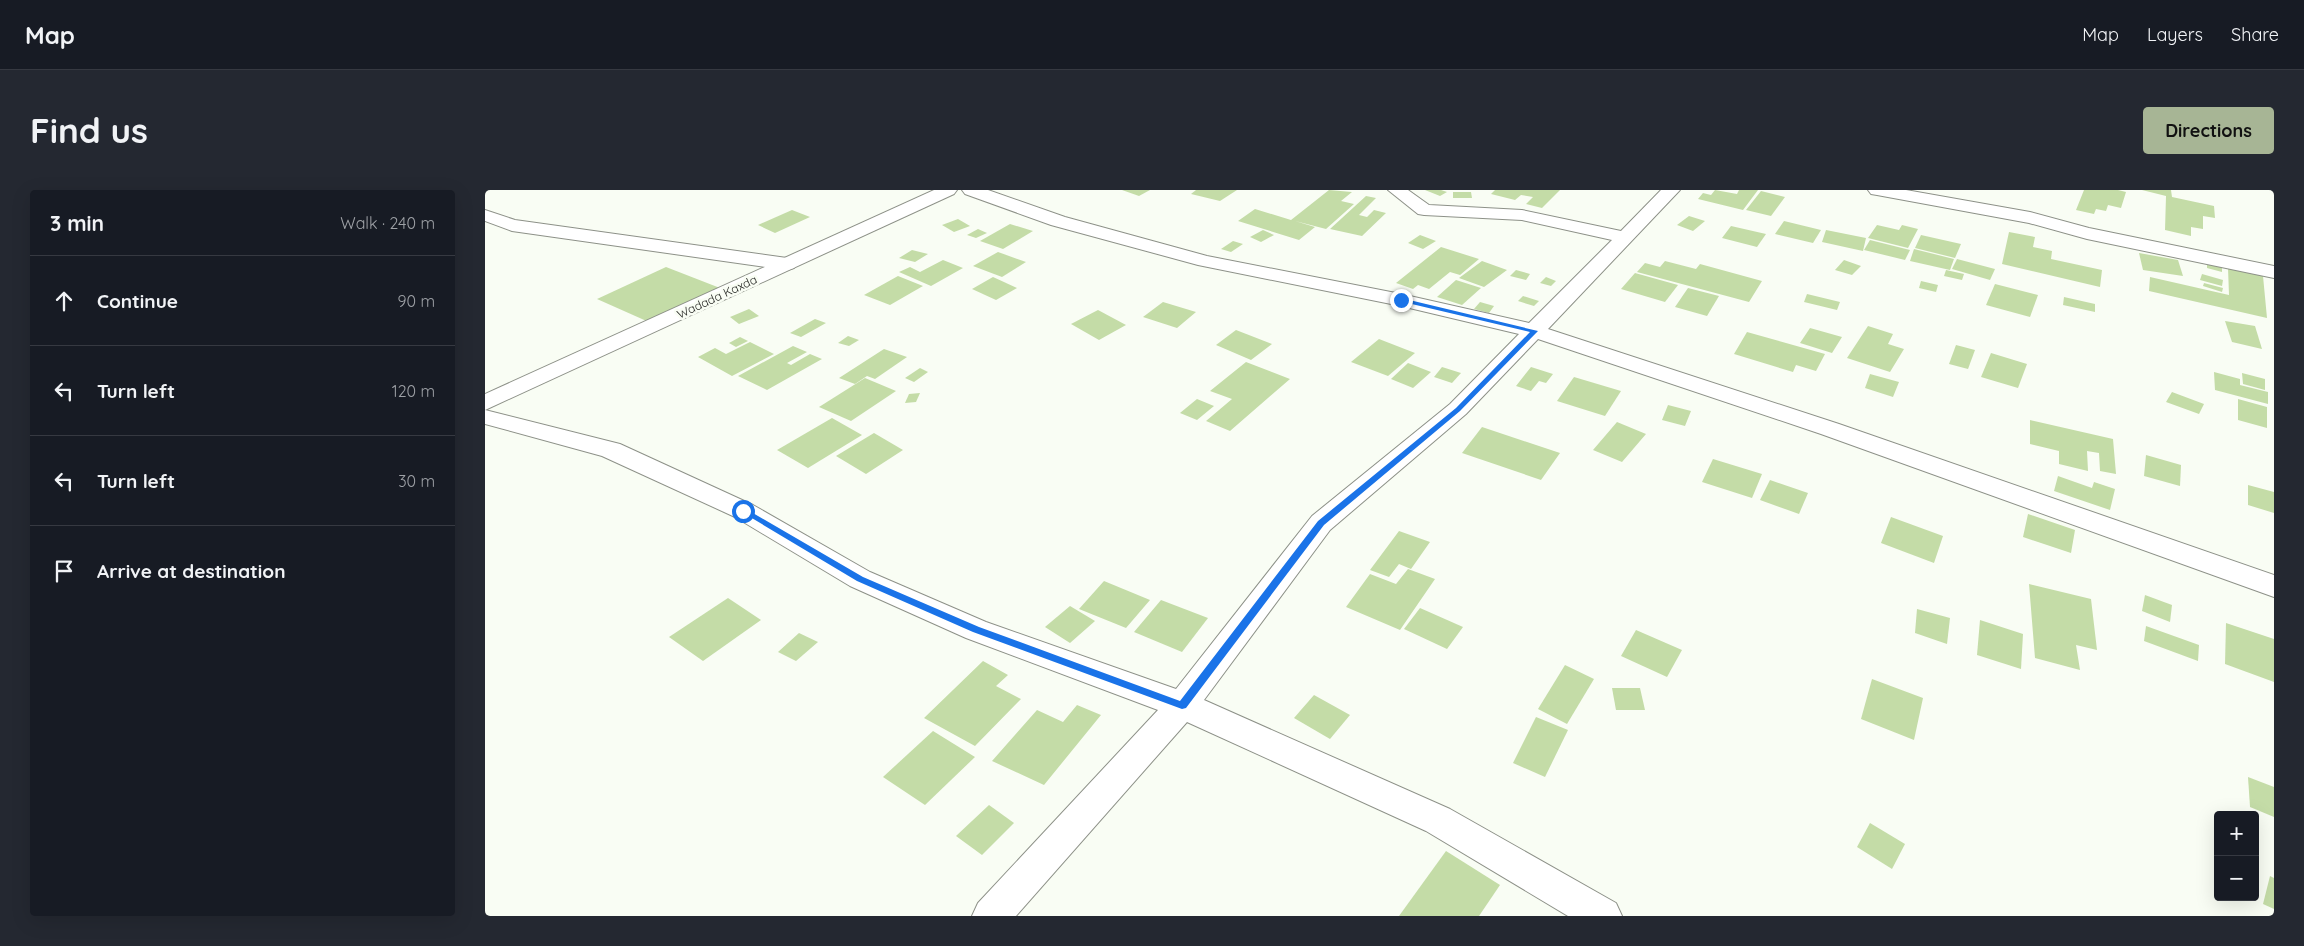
<!DOCTYPE html>
<html lang="en">
<head>
<meta charset="utf-8">
<style>
  body { margin:0; font-family:Quicksand,sans-serif; background:#242831; color:#f1f3f6 }
  .controls { position:absolute; right:15px; bottom:15px; display:grid; overflow:hidden; border-radius:5px; box-shadow:0 5px 20px #0002 }
  .controls button { width:45px; height:45px; display:grid; place-items:center; padding:0; border:0; border-bottom:1px solid #363941; background:#171b24; color:#f1f3f6; font:25px sans-serif }
  .stop { position:absolute; width:15px; height:15px; margin:-11px; border:4px solid #1a73e8; border-radius:50%; background:#fff }
  .stop.end { background:#1a73e8; border-color:#fff; box-shadow:0 1px 5px #0008 }
  .list { margin:0; padding:0; list-style:none }
  h2 { display:flex; justify-content:space-between; align-items:center; height:65px; margin:0; padding:0 20px; font-size:21px }
  h2 small { font-size:16px; font-weight:400; color:#9ea1a6 }
  .list li { display:grid; grid-template-columns:32px 1fr auto; gap:15px; align-items:center; box-sizing:border-box; height:90px; padding:0 20px; border-top:1px solid #363941 }
  .list b { display:block; font-size:19px; white-space:nowrap }
  .list em { font-size:16px; font-style:normal; color:#9ea1a6 }
  .icon { flex:none; width:28px; height:28px; fill:none; stroke:currentColor; stroke-width:2; stroke-linecap:round; stroke-linejoin:round }
  .map { position:relative; flex:none; width:1789px; height:726px; overflow:hidden; border-radius:5px }
  header { display:flex; align-items:center; gap:30px; box-sizing:border-box; height:70px; padding:0 25px; background:#171b24; border-bottom:1px solid #363941 }
  header strong { font-size:24px }
  nav { display:flex; gap:28px; margin-inline-start:auto; font-size:18px }
  .intro { display:flex; align-items:center; justify-content:space-between; box-sizing:border-box; height:120px; padding:0 30px }
  h1 { margin:0; font-size:35px }
  .button { padding:12px 22px; border-radius:5px; background:#a7b595; color:#111; font-size:18px; font-weight:700 }
  main { display:flex; gap:30px; padding:0 30px }
  aside { flex:1; background:#171b24; border-radius:5px; box-shadow:0 5px 20px #0002 }
  .map>svg:first-child { display:block }
</style>
</head>
<body>
<header>
<strong>Map</strong>
<nav><a>Map</a><a>Layers</a><a>Share</a></nav>
</header>
<div class="intro"><h1>Find us</h1><a class="button">Directions</a></div>
<main>
<aside>
<h2>3 min<small>Walk · 240 m</small></h2>
<ul class="list">
<li><svg class="icon" aria-label="ahead" viewBox="0 0 24 24"><path d="M12 20V5M6 11l6-6 6 6"/></svg><div><b>Continue</b></div><em>90 m</em></li>
<li><svg class="icon" aria-label="left" viewBox="0 0 24 24"><path d="M17 20v-9H6M10 6l-5 5 5 5"/></svg><div><b>Turn left</b></div><em>120 m</em></li>
<li><svg class="icon" aria-label="left" viewBox="0 0 24 24"><path d="M17 20v-9H6M10 6l-5 5 5 5"/></svg><div><b>Turn left</b></div><em>30 m</em></li>
<li><svg class="icon" aria-label="arrive" viewBox="0 0 24 24"><path d="M6 21V4h12l-3 4 3 4H6"/></svg><div><b>Arrive at destination</b></div></li>
</ul>
</aside>
<div class="map">
<svg width="1789" height="726" viewBox="0 0 1789 726">
  <rect width="100%" height="100%" fill="#f9fdf4"/>
  <g fill="#c4dca7">
    <path d="M637,0h28l-11,6z"/>
    <path d="M711,0h41l-17,11 -29,-7z"/>
    <path d="M844,0l23,2 -11,9 13,3 -28,25 -31,-8 20,6 -16,13 -61,-19 17,-12 36,11z"/>
    <path d="M940,0h16l6,2 -7,4z"/>
    <path d="M1010,0h65l-18,18 -16,-4 7,-7 -12,-2 -6,5 -24,-6z"/>
    <path d="M1230,0l22,4 2,-4h19l-15,20 -45,-11 5,-6 8,2z"/>
    <path d="M1599,0h34l8,2 -5,16 -13,-3 -2,6 -10,-2 -2,5 -18,-4z"/>
    <path d="M1657,0h29l1,7 42,9 1,12 -12,-2v13l-12,-2v9l-26,-6 1,-34z"/>
    <path d="M1276,1l24,6 -14,19 -25,-6z"/>
    <path d="M968,2h18l1,6h-19z"/>
    <path d="M881,6l10,2 -17,17 8,2 7,-7 12,3 -24,23 -32,-7z"/>
    <path d="M307,20l18,7 -35,16 -17,-8z"/>
    <path d="M1204,26l16,5 -12,10 -16,-6z"/>
    <path d="M473,29l12,7 -16,6 -12,-7z"/>
    <path d="M1299,31l37,9 -8,13 -38,-9z"/>
    <path d="M525,34l23,7 -30,18 -23,-8z"/>
    <path d="M1392,35l22,5 3,-5 16,4 -10,19 -40,-10z"/>
    <path d="M1246,36l35,8 -9,13 -35,-9z"/>
    <path d="M493,39l9,4 -11,5 -9,-3z"/>
    <path d="M778,40l11,5 -13,7 -11,-5z"/>
    <path d="M1341,40l40,8 -3,13 -41,-9z"/>
    <path d="M1524,42l26,5 -2,10 19,4 -1,8 51,11 -2,17 -98,-23z"/>
    <path d="M935,45l16,6 -13,8 -15,-6z"/>
    <path d="M1436,45l40,9 -6,14 -40,-10z"/>
    <path d="M1385,50l40,10 -5,10 -41,-10z"/>
    <path d="M748,51l10,3 -12,8 -10,-3z"/>
    <path d="M956,57l38,12 -19,16 -10,-3 -21,17 -11,-4 -5,4 -17,-6z"/>
    <path d="M1429,59l40,10 -4,11 -40,-9z"/>
    <path d="M427,60l16,4 -13,8 -16,-4z"/>
    <path d="M513,62l28,10 -24,15 -29,-11z"/>
    <path d="M1654,63l39,7 5,16 -40,-6z"/>
    <path d="M1472,69l38,10 -5,11 -38,-11z"/>
    <path d="M458,70l20,8 -32,18 -32,-14 11,-5 10,5z"/>
    <path d="M1359,70l17,6 -9,9 -17,-5z"/>
    <path d="M997,71l25,9 -23,17 -25,-9z"/>
    <path d="M1180,71l31,8 4,-5 62,17 -13,21 -112,-30 8,-9 15,4z"/>
    <path d="M1722,73l15,3v6l-15,-4z"/>
    <path d="M181,77l54,21 -69,35 -54,-24z"/>
    <path d="M1743,78l35,8 4,42 -118,-27 1,-14 79,18z"/>
    <path d="M1031,80l14,4 -4,6 -16,-4z"/>
    <path d="M1461,80l18,4 -2,6 -18,-4z"/>
    <path d="M1150,83l43,12 -13,17 -44,-13z"/>
    <path d="M1717,84l21,6 -1,6 -22,-6z"/>
    <path d="M413,86l25,10 -33,19 -26,-10z"/>
    <path d="M508,87l24,11 -21,12 -24,-11z"/>
    <path d="M1061,87l10,4 -5,5 -11,-3z"/>
    <path d="M971,90l25,8 -19,17 -25,-8z"/>
    <path d="M1436,91l17,4 -2,7 -17,-4z"/>
    <path d="M1719,93l19,5 -1,4 -19,-6z"/>
    <path d="M1510,94l43,11 -8,22 -44,-12z"/>
    <path d="M1203,98l31,8 -12,20 -32,-9z"/>
    <path d="M1322,104l33,8 -3,8 -33,-8z"/>
    <path d="M1038,106l16,5 -5,5 -16,-5z"/>
    <path d="M1579,107l31,7v8l-32,-7z"/>
    <path d="M678,112l33,10 -19,16 -34,-11z"/>
    <path d="M995,112l14,4 -5,7 -15,-4z"/>
    <path d="M264,119l10,7 -20,8 -9,-7z"/>
    <path d="M613,120l28,15 -27,15 -28,-16z"/>
    <path d="M330,129l11,4 -25,14 -11,-4z"/>
    <path d="M1740,131l30,5 7,23 -30,-7z"/>
    <path d="M1383,136l25,8 -5,10 16,5 -14,23 -43,-14z"/>
    <path d="M1325,138l32,9 -10,16 -32,-10z"/>
    <path d="M751,140l36,14 -21,16 -35,-15z"/>
    <path d="M1262,142l78,22 -9,17 -20,-6 -3,7 -59,-18z"/>
    <path d="M363,146l11,4 -10,6 -11,-3z"/>
    <path d="M255,147l8,4 -12,6 -7,-4z"/>
    <path d="M894,149l36,14 -27,23 -37,-14z"/>
    <path d="M265,152l24,12 -42,22 -34,-19 17,-9 11,6z"/>
    <path d="M1471,155l19,5 -7,19 -19,-5z"/>
    <path d="M308,156l14,6 -20,11 4,2 19,-11 12,5 -55,31 -29,-14z"/>
    <path d="M399,159l23,8 -32,22 -8,-3 -12,8 -16,-6z"/>
    <path d="M1506,163l36,11 -9,24 -37,-11z"/>
    <path d="M761,172l44,17 -60,52 -24,-10 26,-22 -22,-8z"/>
    <path d="M923,173l23,9 -18,16 -22,-9z"/>
    <path d="M957,177l19,6 -9,10 -18,-6z"/>
    <path d="M1046,177l22,7 -7,9 -7,-2 -8,10 -15,-5z"/>
    <path d="M435,178l8,4 -14,10 -9,-4z"/>
    <path d="M1729,182l26,7v6l28,7v12l-53,-14z"/>
    <path d="M1757,183l23,6v11l-22,-6z"/>
    <path d="M1385,184l29,8 -6,15 -28,-9z"/>
    <path d="M1089,187l47,14 -16,25 -48,-15z"/>
    <path d="M380,188l31,13 -45,30 -32,-14z"/>
    <path d="M1687,202l32,12 -5,10 -33,-12z"/>
    <path d="M435,203l-4,9 -11,1 4,-9z"/>
    <path d="M712,209l17,7 -17,14 -17,-7z"/>
    <path d="M1753,209l29,8v21l-29,-8z"/>
    <path d="M1183,215l23,6 -6,15 -23,-6z"/>
    <path d="M347,228l30,17 -54,33 -31,-18z"/>
    <path d="M1545,230l83,19 3,35 -16,-3 -1,-18 -12,-2 1,20 -29,-7v-13l-29,-7z"/>
    <path d="M1132,232l29,12 -24,28 -29,-12z"/>
    <path d="M997,237l78,26 -19,27 -79,-27z"/>
    <path d="M389,243l29,17 -37,24 -30,-18z"/>
    <path d="M1661,265l35,10 -1,21 -36,-10z"/>
    <path d="M1228,269l49,15 -10,24 -50,-16z"/>
    <path d="M1573,286l34,12 2,-6 21,7 -5,21 -56,-19z"/>
    <path d="M1285,290l38,13 -9,21 -39,-14z"/>
    <path d="M1763,295l26,7v21l-26,-8z"/>
    <path d="M1543,324l47,16 -4,23 -48,-16z"/>
    <path d="M1406,327l52,19 -9,27 -53,-20z"/>
    <path d="M914,341l31,11 -19,27 -12,-5 -10,13 -19,-7z"/>
    <path d="M923,379l27,10 -35,51 -54,-23 24,-33 26,10z"/>
    <path d="M619,391l46,19 -24,28 -47,-19z"/>
    <path d="M1544,394l62,15 6,51 -21,-5 4,25 -45,-12z"/>
    <path d="M1660,405l27,10 -2,17 -28,-11z"/>
    <path d="M243,408l33,22 -58,41 -34,-24z"/>
    <path d="M676,410l47,18 -26,34 -48,-20z"/>
    <path d="M585,416l25,15 -25,22 -25,-16z"/>
    <path d="M935,418l43,19 -16,22 -43,-20z"/>
    <path d="M1432,419l33,9 -3,26 -32,-11z"/>
    <path d="M1495,430l43,14 -2,35 -44,-14z"/>
    <path d="M1741,433l48,16v43l-49,-18z"/>
    <path d="M1661,436l53,19 -1,16 -54,-20z"/>
    <path d="M1151,440l46,20 -15,27 -46,-21z"/>
    <path d="M314,443l19,9 -22,19 -18,-9z"/>
    <path d="M498,471l25,14 -12,11 25,13 -46,47 -51,-28z"/>
    <path d="M1080,475l29,14 -27,45 -29,-15z"/>
    <path d="M1387,489l51,19 -9,42 -53,-21z"/>
    <path d="M1127,498h28l5,22h-29z"/>
    <path d="M829,505l36,20 -20,24 -36,-21z"/>
    <path d="M592,515l24,10 -57,70 -52,-24 45,-51 26,12z"/>
    <path d="M1051,527l32,13 -23,47 -32,-14z"/>
    <path d="M448,541l42,26 -50,48 -42,-28z"/>
    <path d="M1763,587l26,10v30l-24,-10z"/>
    <path d="M504,615l25,18 -32,32 -26,-19z"/>
    <path d="M1385,633l35,21 -13,25 -35,-22z"/>
    <path d="M961,661l54,34 -21,31h-80z"/>
    <path d="M1785,686l4,2v31l-11,-5z"/>
  </g>
  <g fill="none" stroke-linecap="round" stroke-linejoin="round">
    <defs>
      <g id="minor">
        <path d="M477,0h26l77,27 142,39 194,38 128,29 83,-83 -90,-20 -98,-5 -6,-1 -30,-24h20l21,15 93,5 99,21 40,-41h19l-132,139 291,95 435,151v22l-453,-163 -283,-95 -72,75 -136,116 -126,170 246,109 166,94 6,13h-54l-142,-85 -239,-109 -171,194h-44l6,-13 180,-193 -192,-72 -116,-52 -115,-69 -133,-61 -117,-32v-14l135,34 133,61 117,67 116,50 190,67 136,-173 138,-112 69,-70 -118,-28 -203,-41 -147,-40 -86,-31z"/>
        <path d="M1383,0h38l124,22 59,16 185,38v12l-187,-39 -58,-16 -152,-28 -6,-1z"/>
        <path d="M0,20l30,10 272,38 7,2 3,4 -3,4 -7,2 -275,-39 -27,-10z"/>
      </g>
      <path id="tertiary" d="M449,0h23l-3,4 -469,216v-16z"/>
    </defs>
    <use href="#minor" stroke="#8d9188" stroke-width="2"/>
    <use href="#tertiary" stroke="#8d9188" stroke-width="2"/>
    <use href="#minor" fill="#fff" fill-rule="evenodd"/>
    <use href="#tertiary" fill="#fff" fill-rule="evenodd"/>
  </g>
  <path fill="#1a73e8" d="M916,108l137,33 -78,80 -136,114 -138,183 -4,1 -209,-77 -116,-51 -117,-70 6,-2 117,68 116,50 201,74 138,-180 138,-113 74,-76 -131,-31z"/>
  <g text-anchor="middle" stroke-width="5" stroke-linejoin="round" paint-order="stroke">
    <g font-size="12" fill="#292a27" stroke="#f9fdf4">
      <text transform="translate(232 107) rotate(-25)" y="4">Wadada Kaxda</text>
    </g>
  </g>
</svg>
<div class="controls">
<button>+</button>
<button>−</button>
</div>
<div class="stop" style="left:258px;top:321px"></div>
<div class="stop end" style="left:916px;top:110px"></div>
</div>
</main>
</body>
</html>
